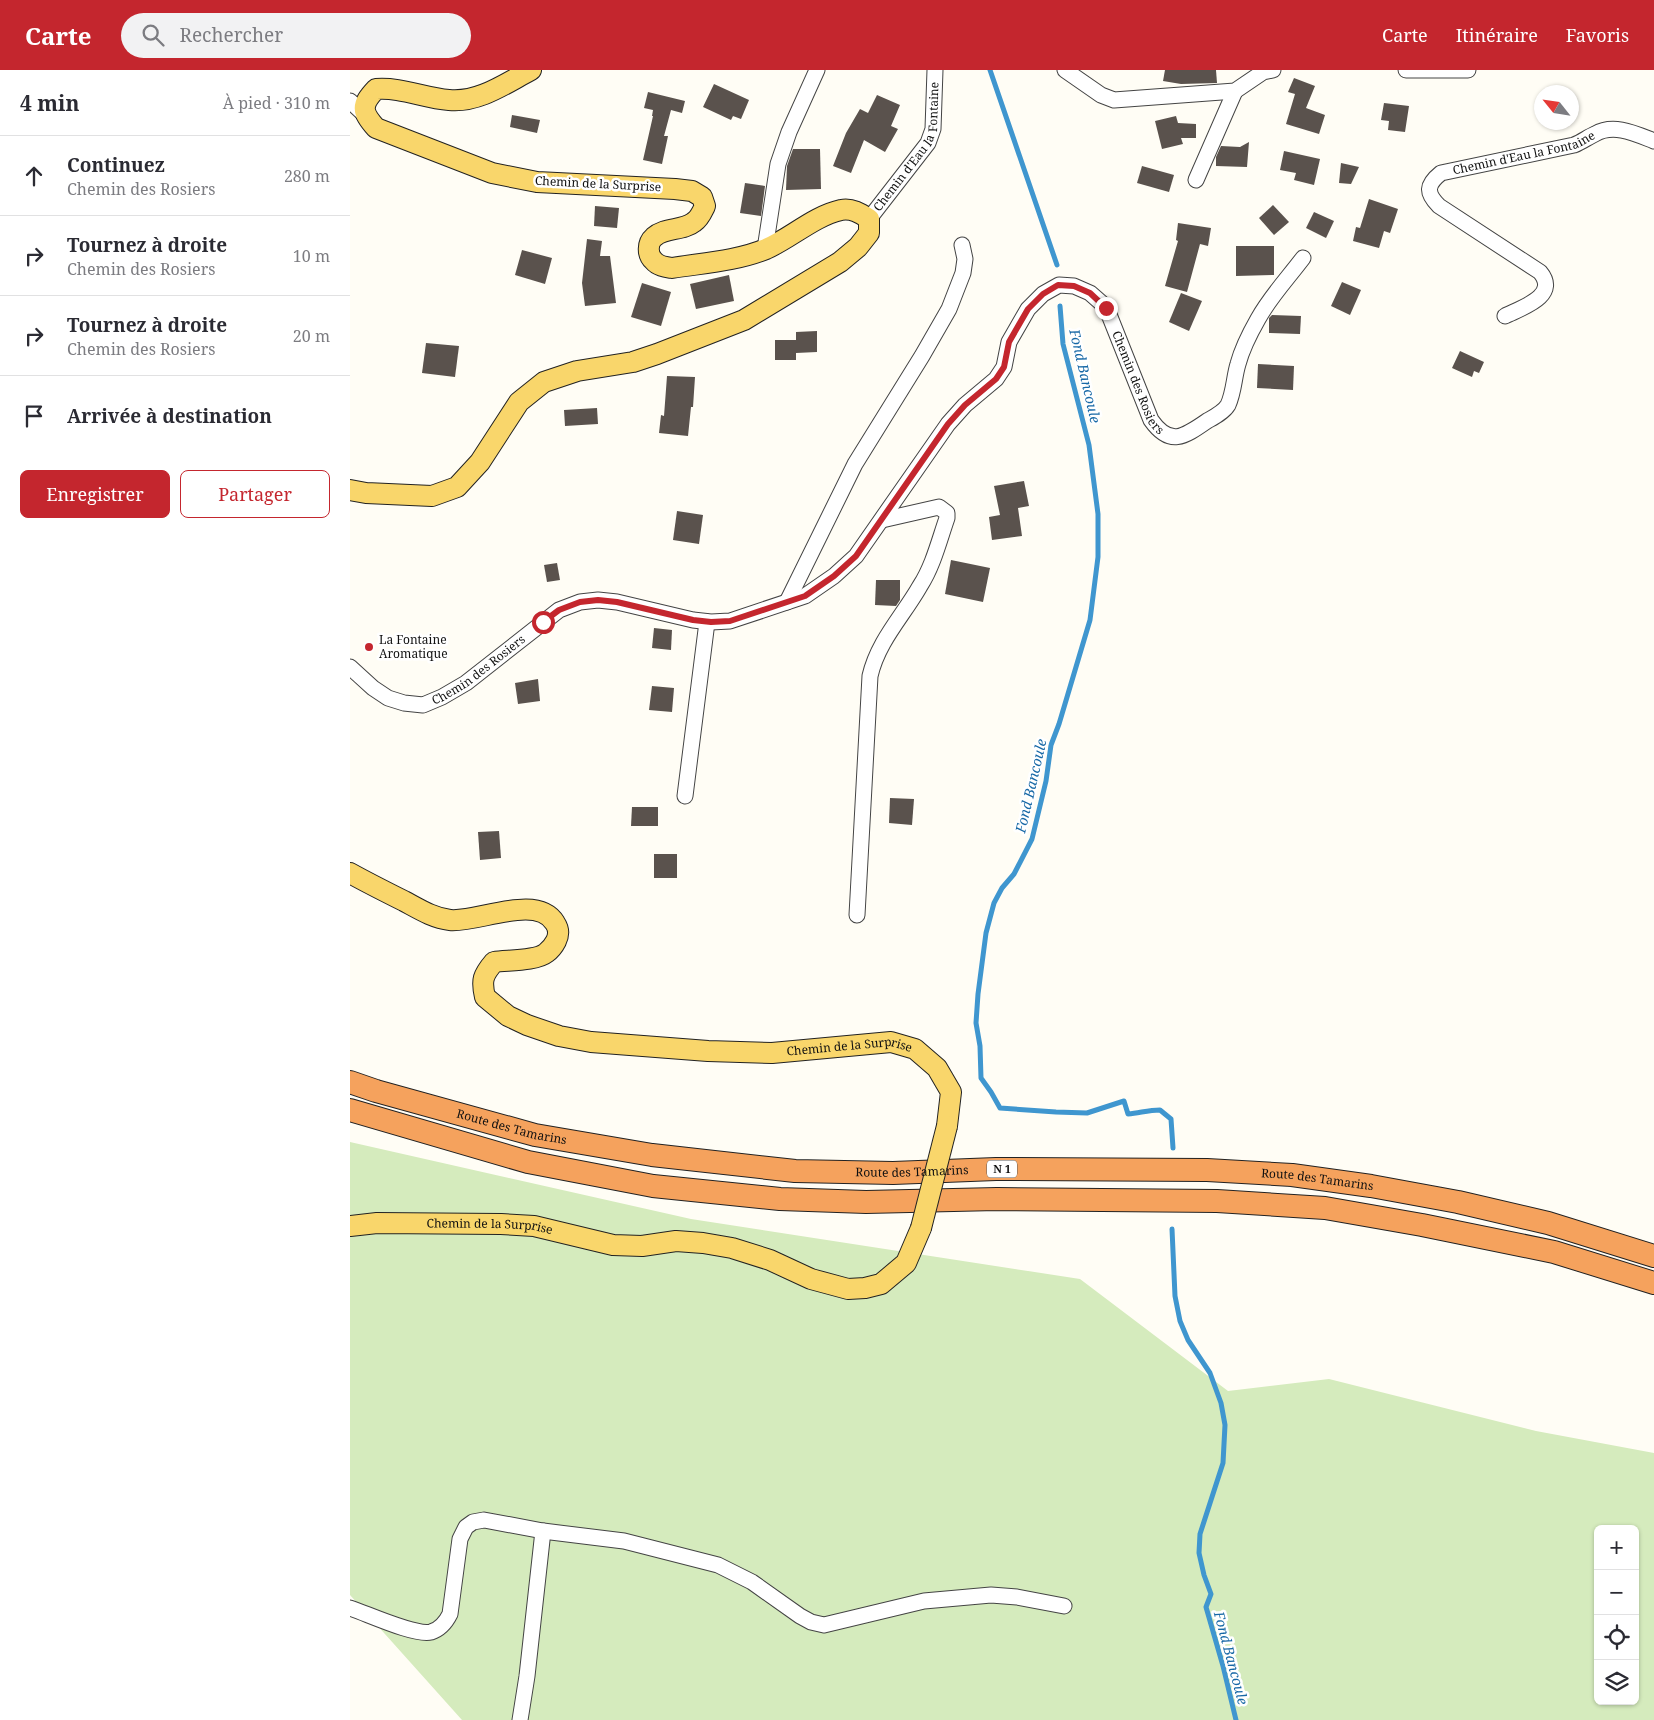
<!DOCTYPE html>
<html lang="fr">
<head>
<meta charset="utf-8">
<style>
  body { margin:0; font-family:"Noto Serif",serif; background:#f2f2f3; color:#2b2b33 }
  .controls { position:absolute; right:15px; bottom:15px; display:grid; overflow:hidden; border-radius:8px; box-shadow:0 1px 4px #0004 }
  .controls button { width:45px; height:45px; display:grid; place-items:center; padding:0; border:0; border-bottom:1px solid #e1e1e2; background:#fff; color:#2b2b33; font:25px sans-serif }
  .compass { position:absolute; left:1184px; top:15px; width:45px; height:45px; border-radius:50%; background:#fff; box-shadow:0 1px 4px #0004; rotate:300deg }
  .stop { position:absolute; width:15px; height:15px; margin:-11px; border:4px solid #c4262e; border-radius:50%; background:#fff }
  .stop.end { background:#c4262e; border-color:#fff; box-shadow:0 1px 5px #0008 }
  .list { margin:0; padding:0; list-style:none }
  h2 { display:flex; justify-content:space-between; align-items:center; height:65px; margin:0; padding:0 20px; font-size:21px }
  h2 small { font-size:16px; font-weight:400; color:#7c7c81 }
  .list li { display:grid; grid-template-columns:32px 1fr auto; gap:15px; align-items:center; box-sizing:border-box; height:80px; padding:0 20px; border-top:1px solid #e1e1e2 }
  .list b { display:block; font-size:19px; white-space:nowrap }
  .list p { margin:0; font-size:16px; white-space:nowrap; color:#7c7c81 }
  .list em { font-size:16px; font-style:normal; color:#7c7c81 }
  .actions { display:flex; gap:10px; padding:15px 20px }
  .actions a { flex:1; padding:11px 0; border:1px solid #c4262e; border-radius:8px; text-align:center; font-size:18px; color:#c4262e }
  .actions .main { background:#c4262e; color:#fff }
  .icon { flex:none; width:28px; height:28px; fill:none; stroke:currentColor; stroke-width:2; stroke-linecap:round; stroke-linejoin:round }
  .map { position:relative; flex:none; width:1304px; height:1650px; overflow:hidden }
  header { display:flex; align-items:center; gap:30px; box-sizing:border-box; height:70px; padding:0 25px; background:#c4262e; color:#fff }
  header strong { font-size:24px }
  nav { display:flex; gap:28px; margin-inline-start:auto; font-size:18px }
  .search { width:350px; height:45px; background:#f2f2f3; display:flex; align-items:center; gap:12px; box-sizing:border-box; padding:0 18px; border-radius:28px; color:#7c7c81; font-size:19px }
  main { display:flex }
  aside { flex:1; background:#fff }
  .map>svg:first-child { display:block }
</style>
</head>
<body>
<header>
<strong>Carte</strong>
<div class="search"><svg class="icon" aria-label="search" viewBox="0 0 24 24"><circle cx="10" cy="10" r="6"/><path d="M15 15l6 6"/></svg>Rechercher</div>
<nav><a>Carte</a><a>Itinéraire</a><a>Favoris</a></nav>
</header>
<main>
<aside>
<h2>4 min<small>À pied · 310 m</small></h2>
<ul class="list">
<li><svg class="icon" aria-label="ahead" viewBox="0 0 24 24"><path d="M12 20V5M6 11l6-6 6 6"/></svg><div><b>Continuez</b><p>Chemin des Rosiers</p></div><em>280 m</em></li>
<li><svg class="icon" aria-label="right" viewBox="0 0 24 24"><path d="M7 20v-9h11M14 6l5 5-5 5"/></svg><div><b>Tournez à droite</b><p>Chemin des Rosiers</p></div><em>10 m</em></li>
<li><svg class="icon" aria-label="right" viewBox="0 0 24 24"><path d="M7 20v-9h11M14 6l5 5-5 5"/></svg><div><b>Tournez à droite</b><p>Chemin des Rosiers</p></div><em>20 m</em></li>
<li><svg class="icon" aria-label="arrive" viewBox="0 0 24 24"><path d="M6 21V4h12l-3 4 3 4H6"/></svg><div><b>Arrivée à destination</b></div></li>
</ul>
<div class="actions"><a class="main">Enregistrer</a><a>Partager</a></div>
</aside>
<div class="map">
<svg width="1304" height="1650" viewBox="0 0 1304 1650">
  <rect width="100%" height="100%" fill="#fffdf5"/>
  <path fill="#d5ebbd" fill-rule="evenodd" d="M0,1072l341,77 389,60 148,112 101,-12 207,52 118,22v267h-1192l-112,-125zM1248,1459h37v172h-37z"/>
  <g fill="none" stroke-linecap="round" stroke-linejoin="round">
    <g stroke="#3f96cf" stroke-width="5">
      <path d="M640,0l67,195"/>
      <path d="M710,236l3,38 26,101 9,69v43l-8,63 -31,104 -8,21 -5,36 -14,58 -18,35 -12,14 -8,15 -8,30 -8,61 -2,29 4,23 1,32 10,14 9,16 56,4 31,1 37,-12 4,13c12,-1 20,-4 32,-4l11,9 2,29"/>
      <path d="M822,1159l3,67 5,25 8,19 22,33 11,30 4,22 -2,38 -23,71 -1,19 5,22 7,19 -5,13 17,59 13,54"/>
    </g>
  </g>
  <g fill="#5a524d">
    <path d="M815,0h51l1,13 -36,1 -18,-3z"/>
    <path d="M944,8l21,8 -9,22 19,7 -6,19 -33,-10 9,-30 -7,-2z"/>
    <path d="M364,14l35,16 -8,19 -8,-3 -2,4 -28,-13z"/>
    <path d="M298,22l37,9 -3,12 -11,-3 -7,26h4l-6,28 -19,-4 10,-44h-1l1,-6 -9,-2z"/>
    <path d="M527,25l23,10 -9,21 7,3 -13,23 -21,-12 -13,33 -18,-7 13,-33 14,-24 8,4z"/>
    <path d="M1034,33l25,3 -4,26 -17,-2 1,-9 -8,-1z"/>
    <path d="M162,45l28,5 -3,13 -27,-6z"/>
    <path d="M826,46l2,7 18,1v14h-15l2,6 -21,5 -7,-28z"/>
    <path d="M899,72l-2,25 -31,-1v-9l5,-11 19,1z"/>
    <path d="M443,79h27l1,40 -35,1 1,-24z"/>
    <path d="M934,81l36,8 -6,26 -20,-5 2,-7 -16,-3z"/>
    <path d="M991,93l18,4 -8,17 -12,-1z"/>
    <path d="M792,96l32,9 -5,17 -32,-9z"/>
    <path d="M395,113l20,3 -4,30 -21,-3z"/>
    <path d="M1019,129l29,10 -8,24 -6,-2 -5,17 -26,-7 3,-14 4,1z"/>
    <path d="M923,135l16,17 -15,13 -15,-17z"/>
    <path d="M245,136l24,2 -2,20 -23,-2z"/>
    <path d="M964,142l20,9 -8,17 -20,-10z"/>
    <path d="M828,153l33,5 -3,18 -8,-2 -13,48 -22,-6 13,-45 -2,-1z"/>
    <path d="M237,169l15,2 -2,15h10l6,47 -31,3 -3,-23z"/>
    <path d="M886,176h38v29l-38,1z"/>
    <path d="M172,180l30,8 -7,26 -30,-9z"/>
    <path d="M379,205l5,26 -38,8 -6,-25z"/>
    <path d="M992,212l19,8 -11,25 -19,-9z"/>
    <path d="M292,213l29,9 -10,34 -30,-9z"/>
    <path d="M831,223l21,8 -13,30 -20,-9z"/>
    <path d="M922,245l29,1 -1,18 -31,-1v-15z"/>
    <path d="M467,261v21l-21,1v7h-21v-20h21v-8z"/>
    <path d="M76,273l33,3 -4,31 -33,-4z"/>
    <path d="M1110,281l24,11 -5,11 -5,-2 -2,6 -20,-9z"/>
    <path d="M908,294l36,2 -1,24 -36,-2z"/>
    <path d="M317,306l28,1 -2,30h-2l-3,29 -29,-3 2,-18 3,1z"/>
    <path d="M247,338l1,16 -33,2 -1,-16z"/>
    <path d="M674,411l5,25 -11,2 4,28 -30,4 -3,-23 11,-2 -6,-29z"/>
    <path d="M327,441l26,4 -4,29 -26,-4z"/>
    <path d="M601,490l39,8 -7,34 -38,-8z"/>
    <path d="M207,493l3,17 -13,2 -3,-17z"/>
    <path d="M526,510h24v20l-4,6 -21,-1z"/>
    <path d="M304,558l18,2 -1,20 -19,-2z"/>
    <path d="M188,609l2,22 -22,3 -3,-21z"/>
    <path d="M302,616l22,2 -2,24 -23,-2z"/>
    <path d="M540,728l24,1 -2,26 -23,-2z"/>
    <path d="M282,737h26v19h-27z"/>
    <path d="M149,761l2,27 -21,2 -2,-28z"/>
    <rect x="304" y="784" width="23" height="24"/>
  </g>
  <g fill="none" stroke-linecap="round" stroke-linejoin="round">
    <defs>
      <g id="minor">
        <path d="M715,0l36,25 13,5 121,-9 28,-19 10,-2"/>
        <path d="M1056,0h62"/>
        <path d="M0,31l16,15"/>
        <path d="M846,110l39,-89"/>
        <path id="s1" d="M519,149l59,-76 5,-14 2,-59"/>
        <path d="M415,179l13,-85 11,-32 28,-62"/>
        <path id="s2" d="M1155,246c16,-8 55,-20 35,-44l-101,-66c-13,-13 -13,-21 2,-33l133,-28c8,-3 14,-8 21,-11 19,-11 41,0 59,7"/>
        <path d="M437,532l68,-138 67,-108 27,-47 14,-36 2,-14 -3,-14"/>
        <path id="s3" d="M0,597l23,21 15,10 16,5 19,2 19,-8 24,-14 93,-73 21,-8 18,-2 19,2 76,18 18,2 19,-1 75,-25 29,-20 22,-20 92,-132 17,-19 31,-26 8,-12 5,-25 19,-33 15,-15 16,-9 15,1 16,7 16,14 45,113c19,27 33,17 56,1 7,-4 17,-9 21,-16 6,-13 6,-28 10,-41 4,-15 12,-31 20,-45 12,-22 30,-41 45,-61"/>
        <path d="M335,726l22,-174"/>
        <path d="M507,845l13,-239c8,-35 33,-60 50,-90 13,-20 19,-45 27,-68v-5l-8,-6 -57,13"/>
        <path d="M0,1538c18,6 65,28 81,24 10,-3 15,-10 19,-18l10,-75 6,-12 7,-5 11,-2 59,11 81,10 94,24 34,17 48,34 11,6 13,3 100,-24 67,-6 26,2 47,9"/>
        <path d="M170,1650l7,-44 16,-145"/>
      </g>
      <g id="major">
        <path d="M0,420l16,3 66,3 25,-9 23,-25 39,-60 25,-20 33,-11 56,-9 24,-8 87,-34 96,-58 18,-15 11,-14v-14c-9,-6 -17,-11 -28,-9 -27,6 -50,28 -75,39 -29,12 -63,14 -94,19 -6,-1 -14,-2 -18,-7 -7,-6 -7,-18 0,-24 11,-10 29,-6 40,-15 6,-4 8,-10 11,-16l-3,-9 -10,-6 -17,-2 -138,-7 -45,-9 -116,-45c-15,-17 -15,-23 0,-39 25,-2 48,9 73,11 30,3 57,-17 82,-30"/>
        <path id="s4" d="M0,803c18,10 36,19 54,28 15,8 29,17 46,19 27,3 87,-27 105,3 4,6 4,12 1,18 -2,4 -6,9 -10,12 -10,8 -39,7 -52,9 -11,13 -13,18 -9,35l23,19 19,9 32,11 32,6 117,9 64,2 119,-11 24,7 22,19 14,24 -4,34"/>
        <path id="s5" d="M0,1156l27,-3 124,1 33,2 79,19 29,1 34,-5 27,2 29,5 38,12 41,19 37,10 17,-1 16,-4 25,-21 15,-35"/>
      </g>
      <g id="highway">
        <path id="s6" d="M0,1012l26,9 159,44 117,20 143,16 98,2 103,-4 211,1 85,5 79,11 87,16 90,21 106,33"/>
        <path d="M0,1040l178,52 125,24 127,13 86,3 131,-3 220,2 108,7 97,17 132,27 100,31"/>
      </g>
    </defs>
    <use href="#minor" stroke="#444" stroke-width="17"/>
    <use href="#major" stroke="#222" stroke-width="22"/>
    <use href="#highway" stroke="#222" stroke-width="24"/>
    <use href="#minor" stroke="#fff" stroke-width="15"/>
    <use href="#major" stroke="#f9d66b" stroke-width="20"/>
    <use href="#highway" stroke="#f5a25d" stroke-width="22"/>
    <defs>
      <path id="major-bridge" d="M571,1158l26,-102"/>
    </defs>
    <use href="#major-bridge" stroke="#222" stroke-width="22" stroke-linecap="butt"/>
    <use href="#major-bridge" stroke="#f9d66b" stroke-width="20"/>
  </g>
  <g fill="none" stroke-linecap="round" stroke-linejoin="round">
    <path stroke="#c4262e" stroke-width="6" d="M193,552l16,-12 21,-8 18,-2 19,2 76,18 18,2 19,-1 75,-25 29,-20 22,-20 92,-132 17,-19 31,-26 8,-12 5,-25 19,-33 15,-15 15,-9 16,1 16,7 16,15"/>
  </g>
  <circle fill="#c4262e" stroke="#fff" stroke-width="2" cx="19" cy="577" r="5"/>
  <g text-anchor="middle" stroke-width="5" stroke-linejoin="round" paint-order="stroke">
    <rect fill="#fff" stroke="#585858" stroke-width="1" x="637" y="1090.5" width="30" height="17" rx="4"/>
    <g font-size="11" font-weight="bold" fill="#111">
      <text x="652" y="1103">N 1</text>
    </g>
    <g font-size="12" fill="#111" stroke="#fff">
      <text dy="4" stroke="none"><textPath href="#s1" startOffset="85">Chemin d'Eau la Fontaine</textPath></text>
      <text dy="4" stroke="none"><textPath href="#s2" startOffset="314">Chemin d'Eau la Fontaine</textPath></text>
      <text transform="translate(248 114) rotate(3)" y="4">Chemin de la Surprise</text>
      <text dy="4" stroke="none"><textPath href="#s3" startOffset="1051">Chemin des Rosiers</textPath></text>
      <text dy="4" stroke="none"><textPath href="#s3" startOffset="151">Chemin des Rosiers</textPath></text>
      <text dy="4" stroke="none"><textPath href="#s4" startOffset="724">Chemin de la Surprise</textPath></text>
      <text dy="4" stroke="none"><textPath href="#s6" startOffset="168">Route des Tamarins</textPath></text>
      <text dy="4" stroke="none"><textPath href="#s6" startOffset="572">Route des Tamarins</textPath></text>
      <text dy="4" stroke="none"><textPath href="#s6" startOffset="978">Route des Tamarins</textPath></text>
      <text dy="4" stroke="none"><textPath href="#s5" startOffset="140">Chemin de la Surprise</textPath></text>
    </g>
    <g font-size="12" fill="#111" stroke="#fff" text-anchor="start">
      <text x="29" y="574">La Fontaine<tspan x="29" dy="14">Aromatique</tspan></text>
    </g>
    <g font-size="14" font-style="italic" fill="#1768a6" stroke="#fff">
      <text transform="translate(735 306) rotate(77)" y="5">Fond Bancoule</text>
      <text transform="translate(681 716) rotate(-77)" y="5">Fond Bancoule</text>
      <text transform="translate(881 1588) rotate(75)" y="5">Fond Bancoule</text>
    </g>
  </g>
</svg>
<div class="controls">
<button>+</button>
<button>−</button>
<button><svg class="icon" aria-label="locate" viewBox="0 0 24 24"><circle cx="12" cy="12" r="6"/><path d="M12 2v4M12 18v4M2 12h4M18 12h4"/></svg></button>
<button><svg class="icon" aria-label="layers" viewBox="0 0 24 24"><path d="M12 4l9 5-9 5-9-5zM3 14l9 5 9-5"/></svg></button>
</div>
<svg class="compass" viewBox="-18 -18 36 36"><path d="M0-13l5 13h-10z" fill="#e53935"/><path d="M0 13l5-13h-10z" fill="#7c7c81"/></svg>
<div class="stop" style="left:193px;top:552px"></div>
<div class="stop end" style="left:756px;top:238px"></div>
</div>
</main>
</body>
</html>
